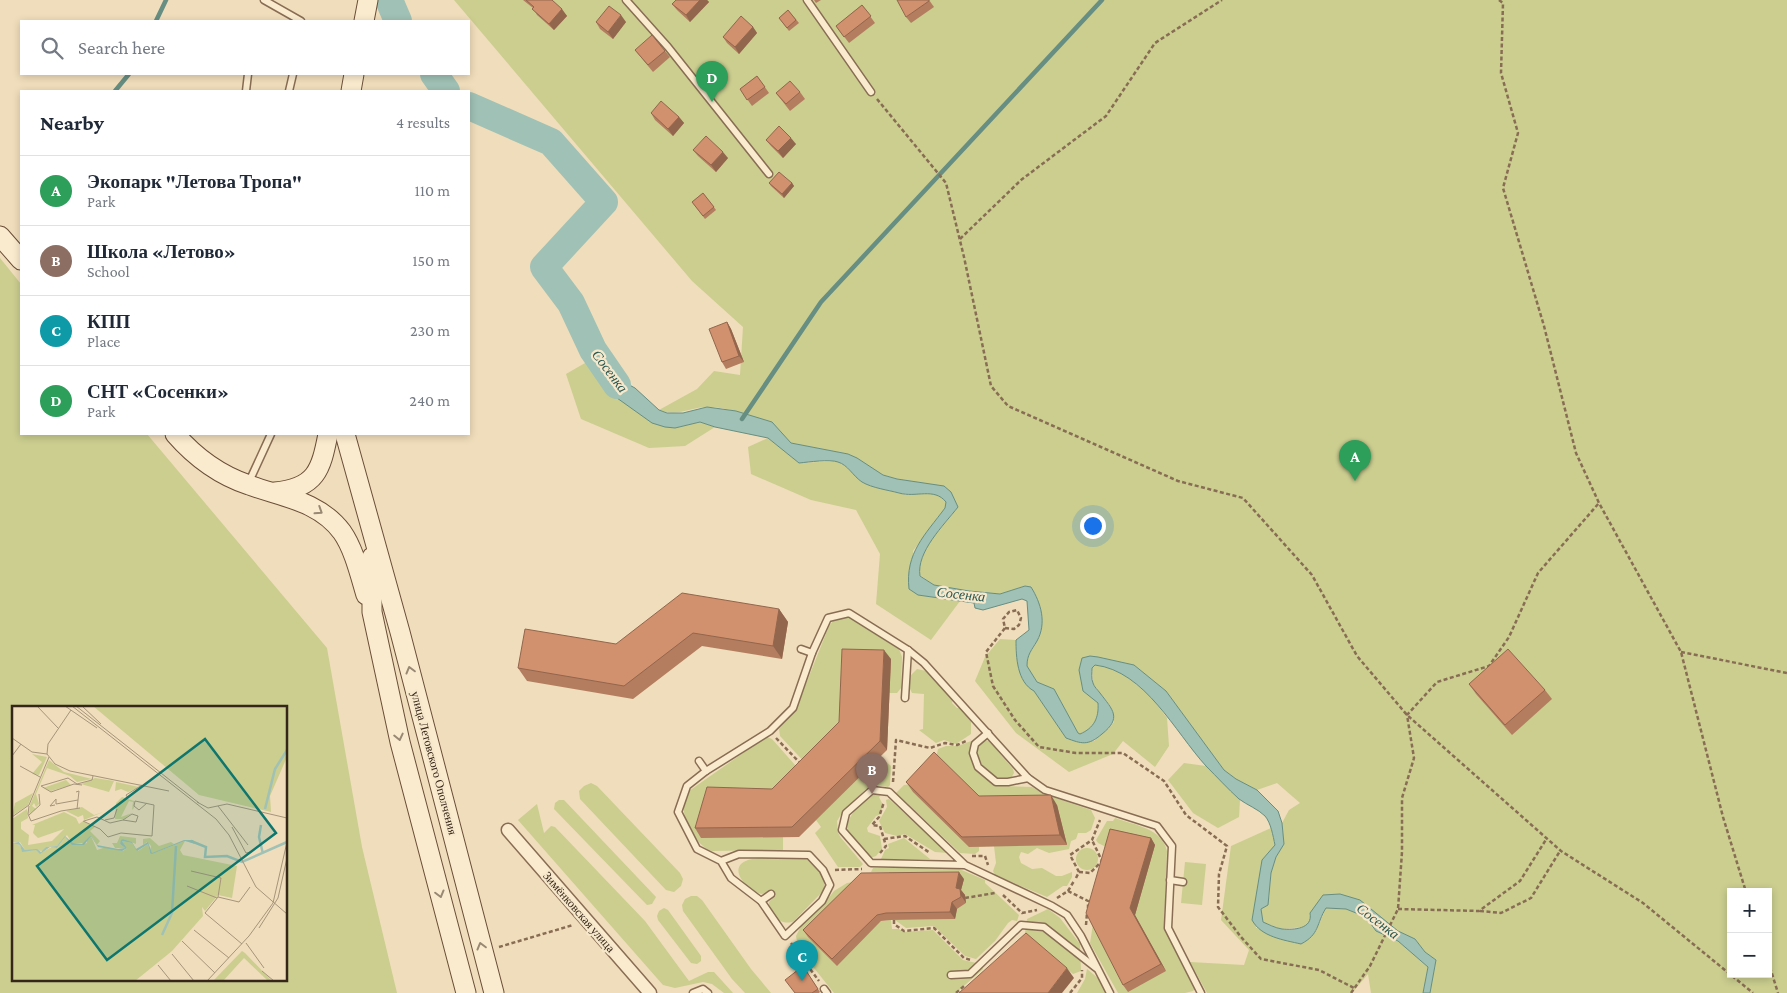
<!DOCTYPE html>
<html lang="en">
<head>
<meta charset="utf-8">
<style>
  body { margin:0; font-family:"Crimson Pro",serif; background:#f2f2f3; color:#1f2937 }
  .controls { position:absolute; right:15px; bottom:15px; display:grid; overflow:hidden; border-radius:0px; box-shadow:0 2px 8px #0003 }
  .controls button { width:45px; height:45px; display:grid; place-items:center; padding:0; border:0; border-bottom:1px solid #e0e1e3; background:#fff; color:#1f2937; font:25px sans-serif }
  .you { position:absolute; left:1092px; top:525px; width:18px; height:18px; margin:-12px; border:4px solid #fff; border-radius:50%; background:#1a73e8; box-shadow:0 0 0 8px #1a73e833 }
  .badge { display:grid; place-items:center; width:32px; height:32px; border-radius:50%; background:#9b2029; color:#fff; font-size:16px; font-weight:700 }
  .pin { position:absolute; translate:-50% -41px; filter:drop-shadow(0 1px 2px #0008) }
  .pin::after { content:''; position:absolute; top:26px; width:18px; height:15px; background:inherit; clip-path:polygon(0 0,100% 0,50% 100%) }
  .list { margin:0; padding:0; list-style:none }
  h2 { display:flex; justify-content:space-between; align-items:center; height:65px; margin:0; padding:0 20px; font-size:21px }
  h2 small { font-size:16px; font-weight:400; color:#747a83 }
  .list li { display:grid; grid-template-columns:32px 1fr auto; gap:15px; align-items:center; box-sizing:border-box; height:70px; padding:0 20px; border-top:1px solid #e0e1e3 }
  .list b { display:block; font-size:19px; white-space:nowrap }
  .list p { margin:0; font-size:16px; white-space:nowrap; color:#747a83 }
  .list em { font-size:16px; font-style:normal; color:#747a83 }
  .icon { flex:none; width:28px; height:28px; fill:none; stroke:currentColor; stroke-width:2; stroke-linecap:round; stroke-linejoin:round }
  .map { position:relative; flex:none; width:1787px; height:993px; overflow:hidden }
  .search { position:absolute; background:#fff; box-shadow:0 2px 8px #0003; left:20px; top:20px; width:450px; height:55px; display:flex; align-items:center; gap:12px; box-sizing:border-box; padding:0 18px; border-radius:0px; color:#747a83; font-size:19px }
  .panel { position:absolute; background:#fff; box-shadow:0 2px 8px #0003; left:20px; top:90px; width:450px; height:345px; border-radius:0px }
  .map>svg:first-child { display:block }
</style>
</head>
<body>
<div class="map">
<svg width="1787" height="993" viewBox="0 0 1787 993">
  <rect width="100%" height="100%" fill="#f0ddbb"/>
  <g fill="#cbce8f" fill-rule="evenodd">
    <path d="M454,0h1333v993h-357l6,-33 -11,-8 -10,-13 -17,-8 -58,-37 -29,25 -3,6 -3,2 -24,2 -18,-7 -2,-8v-4l8,-11 2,-26 5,-16 8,-13 -2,-21 7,-13 11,-7 -23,-20 -20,7 -21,-11 -12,-9 -58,-79 -32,-26 -44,-9 -7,34 15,13c1,15 -4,25 -18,31l-2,-1 -24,-44 -17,-7 -10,-16c-1,-14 6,-14 10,-25 7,-20 5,-37 -6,-54l-6,-1 -25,8 -31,-3 -35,-6 -14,-10c-4,-26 23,-46 36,-66l-9,-7 -2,6 -32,43 5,44 42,6 -29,39 -55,-36 4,-50 -24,-44 -45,-10 -60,-26 -3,-27 20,-9 31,25 38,-2 8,5 17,16 21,7 23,6 25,-2 7,2 -12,-11 -29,-5 -14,-4 -35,-21 -57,-11c-22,-19 -53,-36 -83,-36 -17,0 -31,10 -49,3l38,-21 17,-18 26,4 3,-48 -51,-46zM1731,892h37v82h-37z"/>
    <path d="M0,258l21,26v150h126l180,214 35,199 35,146h-397zM14,707h272v272h-272z"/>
    <path d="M592,359l7,16 76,53 25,-6 15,5 -30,19 -36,2 -68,-29 -15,-45z"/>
    <path d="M846,617l6,1 47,31 3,8 -1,31 -4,5h-8l1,-34 -44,73 -36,36 -30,-32 -1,-7 17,-20 33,-83 4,-5z"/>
    <path d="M1000,639l16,1v11l18,40 32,47 28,3 16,-14 4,-5 -5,-18 -16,-20 -1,-16 3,-3 11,1 19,8 28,25 14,19 2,28 -14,21 -32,-26 -10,13 -44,18 -53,-39 -41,-52 10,-24z"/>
    <path d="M917,669l9,2 27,29 -1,3 5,5h3l11,12v14l-15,10 -12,-4 -8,3 -17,-13 4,-1 1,-35 -12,-1 -2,-4v-13z"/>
    <path d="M767,737l5,2 31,35 -101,63h81v13l-71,1c-15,-4 -30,-30 -28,-45 0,-5 3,-10 5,-15l74,-52z"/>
    <path d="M984,740l5,1 24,28 1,4 -3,5 -12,1c-13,-7 -23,-18 -22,-33z"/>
    <path d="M971,741l-2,12 3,10 4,7 18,14 6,2 32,1 12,7 47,16 4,8 -4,12 -5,3h-8l-2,6 -5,2 -2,8 -20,4 -12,-5 -9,6 -7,-2 -2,5 2,6 11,6 10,-1 14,8h6l10,-4v5l-5,9h-4l-16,11 -52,-22 -2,-4 3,-8 -2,-17 -15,1v4l-4,3 -15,-1 -64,-60 8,-8 8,-1 23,-21 3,-14 8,-3h12z"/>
    <path d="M880,757l11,9 -1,19 -2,2 -12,-2 -10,4 -23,22 -6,10 1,12 3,5 22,26 -3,3h-22l-23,-34 6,-6 -5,-7z"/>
    <path d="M1184,763l22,3 34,34 -1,17 -21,11 -25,-15 -25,-33z"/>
    <path d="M591,783l6,3 83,87 3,6 -2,7 -7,6 -8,-2 -86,-91 -1,-8 5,-5z"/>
    <path d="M878,793l4,1 -3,3 4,8 -2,9 -5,2 -9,12 1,4 12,4 2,13 -6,7 -6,2 -22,-24c-5,-17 16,-36 30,-41z"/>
    <path d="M889,799l59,54 -13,-1 -30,-18 -8,2 -12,-3 -6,-12 8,-14 -1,-7z"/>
    <path d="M559,800h5l92,97 -4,7 -5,1 -93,-96 1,-6z"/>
    <path d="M537,804l7,29 7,-7 4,1 90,94 44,60 19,-9h6l19,21h-9l-12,-9 -9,-2 -28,6 -12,-3 -145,-165z"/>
    <path d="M1115,818c19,7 47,10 52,33l-3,73 3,10 28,55 -2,2 -8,2h-67l-28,-50 3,-19 42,-9 -25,-66 -12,-6 -2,-3 11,-19h6z"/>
    <path d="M1271,828l4,17 -19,83 60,3 10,-23 20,1 20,8 10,14 22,10 30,26 -5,26h-52l-3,-19 -16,19h-145l-17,-31 54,3 5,-15 -28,-30 10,-74z"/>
    <path d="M904,838l26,21h-49l4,-9 4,-2 -1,-4z"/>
    <circle cx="1087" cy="859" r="11"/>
    <path d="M803,858c12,2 24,21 21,32l-30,31c-11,6 -26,-6 -25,-19l4,-4 -5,-7 -6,3c-13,-2 -37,-26 -14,-34 11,-4 42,-2 55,-2z"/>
    <path d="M1185,862l21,2 -4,41 -21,-2z"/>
    <path d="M873,868h84l28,12v3l34,32 -2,6 -5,-1 -4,3 -13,18 -19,18 -11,-3 -31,-30 -28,2 -11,-8 59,-1 3,-10 9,-6 -1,-8 -76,-17v-6h-18z"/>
    <path d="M854,882l-18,83 45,-44 10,-1 1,9h7l4,3 30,-2 30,30 18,4 2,5 -27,24h-122l-36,-45 -2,-12 5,-10 26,-26 7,-9 13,-8z"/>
    <path d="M691,896h6l5,4 49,69 20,24h-26l-13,-14 -49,-68 -1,-6 3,-6z"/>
    <path d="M664,908l4,2 33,46v5l-4,3 -6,-1 -33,-43 -1,-4 2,-5z"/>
    <path d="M1048,909l12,9 20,26 1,27 -8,3 -48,-41 2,-14z"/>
    <path d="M1087,969l12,10 8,14h-30l8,-14z"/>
  </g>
  <path fill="#a0c1b5" stroke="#678e82" d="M604,344l18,37 13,7 24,22 8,3h16l24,-6 29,4 36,11 19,21 57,11 9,4 26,17 14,4 47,7 7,6 7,15c-14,18 -42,45 -38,69l14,9 35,6 31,3 25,-8 6,1c10,16 16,36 6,54 -5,9 -10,13 -10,25l10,16 17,7 24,44 2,1c14,-6 19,-16 18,-31l-15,-12 -4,-21 3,-12 8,-2 8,1 36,8 32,26 58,79 12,9 21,11 21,21 4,12 2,21 -8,13 -5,16 -3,32 -7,4 2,13c5,2 12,6 19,7 12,1 31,0 28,-16l13,-18 17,-1 20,6 38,31 17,8 10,13 11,8 -6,33h-7l5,-26 -30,-26 -22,-10 -10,-14 -20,-8 -20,-1c-10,16 -6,26 -25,36 -17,-4 -40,-7 -49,-24l10,-60 13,-15c-2,-9 -4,-22 -10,-29 -7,-7 -18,-11 -26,-17 -11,-10 -22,-22 -33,-33 -31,-34 -61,-95 -111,-101l-3,3c0,4 -1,11 1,15 1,4 5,7 7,10 13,17 22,25 2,41 -14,12 -20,10 -36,4l-32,-47c-17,-9 -18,-34 -18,-51l13,-10 -2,-29 -5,-2 -39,11 -8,-2 -1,-5 -56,-8 -9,-6c-4,-36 16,-54 36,-81l1,-6c-12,-15 -30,-4 -47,-9 -11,-3 -27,-5 -37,-11 -9,-6 -14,-17 -24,-20 -8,-3 -29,0 -39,1l-31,-25 -53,-11 -15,-5 -25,6 -10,-1 -13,-4 -35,-25 -18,-23 -7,-16z"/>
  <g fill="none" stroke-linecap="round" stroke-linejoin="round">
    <g stroke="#678e82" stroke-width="4.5">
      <path d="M156,21l10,-21"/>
      <path d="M115,91l14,-17"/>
      <path d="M742,419l79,-117 281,-302"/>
    </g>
    <g stroke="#a0c1b5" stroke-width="28">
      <path d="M389,0l9,21"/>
      <path d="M434,74l12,17"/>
      <path d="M469,106l82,36 53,60 -60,65 27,36 22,47 24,35"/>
    </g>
    <defs>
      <g id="service">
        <path d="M264,0l37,21"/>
        <path d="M626,0l42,47 101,127"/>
        <path d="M807,0l64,92"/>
        <path d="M246,91l2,-17"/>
        <path d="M289,91l4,-17"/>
        <path d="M248,484l23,-50"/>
        <path d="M801,649l11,4"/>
        <path d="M905,698l3,-48"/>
        <path d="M988,733l-13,11 -2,9 5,14 18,15h12l20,-4"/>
        <path d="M699,761l7,10"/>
        <path d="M721,861l18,-7 70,1 14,15 7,15 -8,16 -37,35 -24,-35 -30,-23 -10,-17 -24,-12 -19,-37 9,-26 19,-15 64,-40 23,-23 19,-55 16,-35 21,-5 59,37 16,13 104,115 17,12 112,36 15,20 -4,82 33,65"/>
        <path d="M965,865l-94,-2 -29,-33 4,-17 26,-23 17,2 76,73 87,41 15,9 14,21 29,57"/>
        <path d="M1170,880l13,2"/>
        <path d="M761,901l10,-7"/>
        <path d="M951,975l19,-1 51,-49 23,2 52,41"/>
        <path d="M824,989l3,4"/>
        <path d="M693,993l10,-4 5,4"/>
      </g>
      <path id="minor" d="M508,830l142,163"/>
      <g id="secondary">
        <path d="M364,21l4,-21"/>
        <path d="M351,91l3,-17"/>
        <path d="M0,236l21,24"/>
        <path d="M175,434c20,23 44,41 74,51 33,12 70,16 93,47 12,17 18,43 24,63"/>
        <path d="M345,434l55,198 94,361"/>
        <path d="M275,492c41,-4 46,-22 53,-58"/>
        <path d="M372,557v55l28,130 66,251"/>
      </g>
    </defs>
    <use href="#service" stroke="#886d54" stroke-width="9"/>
    <use href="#minor" stroke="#886d54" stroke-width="15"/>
    <use href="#secondary" stroke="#6a4e38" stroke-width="21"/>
    <g stroke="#886d54" stroke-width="2.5" stroke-dasharray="4 2.5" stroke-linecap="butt">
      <path d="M1499,0l4,3 -2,70 17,60 -15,55 41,138 32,127 23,50 82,149 42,165 23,75"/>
      <path d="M877,99l69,84 18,74 27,129 17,20 170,75 65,17 69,77 45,81 50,59 154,136 82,52 110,90"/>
      <path d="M960,239l61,-59 85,-64 49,-73 67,-43"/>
      <path d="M1005,628l9,1 5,-4 2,-7 -4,-8 -8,2 -6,7 2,9 -19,24 7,34 22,34 24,27 37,6h47l41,28 22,34 41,31 -8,28 -1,33 23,30 20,22 58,11 35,18"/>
      <path d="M1681,652l106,21"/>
      <path d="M776,738l24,25"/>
      <path d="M893,782l3,-42 34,8 15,-5 12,2 9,-4"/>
      <path d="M884,839l21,-3 25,17"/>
      <path d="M880,853l6,-7 -6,-20 -8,-1 7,-8 5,-15"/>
      <path d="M972,856h13l3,9"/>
      <path d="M835,870l27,-1"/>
      <path d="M1079,872l-9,-17 22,-15 8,-20"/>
      <path d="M1079,872l11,1 12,-12 -10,-21"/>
      <path d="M1076,878l3,-6"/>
      <path d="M1068,891l6,-10"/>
      <path d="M1003,895l19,18 15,-3"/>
      <path d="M965,898l30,-5"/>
      <path d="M1057,898l11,-7 20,10v7"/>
      <path d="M1398,909l81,2 41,-30 27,-43"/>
      <path d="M1480,911l21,2 30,-15 29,-47"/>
      <path d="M894,920v4l10,7 30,-3 30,30 7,2"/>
      <path d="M1086,925l1,-12"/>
      <path d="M791,943l28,38"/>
      <path d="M499,947l74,-22"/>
      <path d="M1768,961l10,32"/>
      <path d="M956,993l8,-7"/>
      <path d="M1070,993l12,-15v-8"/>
      <path d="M1351,993l19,-27 28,-57 4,-57v-54l12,-40 -7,-43 30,-33 52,-16 20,-29 29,-64 61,-70"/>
    </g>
    <use href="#service" stroke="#fbebce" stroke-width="6"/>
    <use href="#minor" stroke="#fbebce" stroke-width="12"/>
    <use href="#secondary" stroke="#fbebce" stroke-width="19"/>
  </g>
  <g fill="#b47d5f">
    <path d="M523,0h29l15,16 -13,14 -17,-15 -4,-7z"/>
    <path d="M676,0h31l2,2 -19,20 -13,-12 -5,-6z"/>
    <path d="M814,0h7l-5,3z"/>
    <path d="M929,0l5,7 -23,16 -5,-6z"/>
    <path d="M862,5l13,18 -26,20 -13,-17z"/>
    <path d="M788,10l11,13 -10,8 -10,-13z"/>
    <path d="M596,22h30l-13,17 -13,-10z"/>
    <path d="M753,27l4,6 -18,21 -12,-11 -4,-6z"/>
    <path d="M635,50l30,1 5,6 -17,15z"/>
    <path d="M757,76l12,17 -17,13 -12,-17z"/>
    <path d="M800,92l5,7 -15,12 -14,-18z"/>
    <path d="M651,113l28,4 5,6 -11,13 -18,-16z"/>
    <path d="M766,140l30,4 -13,14 -12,-12z"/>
    <path d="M693,150l35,8 -12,14 -18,-16z"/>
    <path d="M769,183h23l2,3 -10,12 -13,-12z"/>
    <path d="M703,193l13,17 -11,9 -13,-17z"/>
    <path d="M727,322l4,7 13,33 -18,7 -4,-7z"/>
    <path d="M779,609l9,13 -6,37 -80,-13 -69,53 -106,-18 -9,-13 98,-24z"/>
    <path d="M891,659l-4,91 -88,87 -98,1 -6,-10 77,-39 67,-67z"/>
    <path d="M1469,684l76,6 7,9 -40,36 -36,-41z"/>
    <path d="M906,782l73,14 78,9 10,40 -98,2 -56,-55z"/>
    <path d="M1110,829l41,9 4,7 -20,70 31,56 -38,21 -5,-7z"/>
    <path d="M964,879l-3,11 4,5 1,8 -9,6 -2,10 -64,1 -10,1 -44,45 -29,-29 -5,-7z"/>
    <path d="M803,966l17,26 -1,1h-24z"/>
  </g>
  <g fill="#92664d">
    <path d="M700,0h7l2,2 -19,20 -4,-7z"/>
    <path d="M562,9l5,7 -13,14 -5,-6z"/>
    <path d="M621,15l5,7 -13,17 -5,-7z"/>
    <path d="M753,27l4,6 -18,21 -4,-7z"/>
    <path d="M679,117l5,6 -11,13 -5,-7z"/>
    <path d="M791,138l5,6 -13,14 -5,-7z"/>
    <path d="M723,152l5,6 -12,14 -5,-7z"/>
    <path d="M792,183l2,3 -10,12 -2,-4z"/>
    <path d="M727,322l4,7 13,33 -5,-6z"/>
    <path d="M779,609l9,13 -6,37 -9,-13z"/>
    <path d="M884,650l7,9 -4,91 -7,-9z"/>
    <path d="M1051,795l6,10 10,40 -7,-10z"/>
    <path d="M1151,838l4,7 -20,70 31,56 -5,-7 -31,-56z"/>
    <path d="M959,872l5,7 -3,11 4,5 1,8 -10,-15z"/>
    <path d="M952,902l5,7 -2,10 -5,-7z"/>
    <path d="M1067,968l7,10 -12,15h-14z"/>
  </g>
  <g fill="#d1916e" stroke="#92664d">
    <path d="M526,0h26l10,9 -13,15 -17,-15 2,-2z"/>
    <path d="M676,0h24l-14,15 -14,-11z"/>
    <path d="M897,0h32v1l-23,16z"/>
    <path d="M862,5l9,11 -27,21 -8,-11z"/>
    <path d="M609,6l12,9 -13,17 -12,-10z"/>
    <path d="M788,10l8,10 -9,8 -8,-10z"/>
    <path d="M741,16l12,11 -18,20 -12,-10z"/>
    <path d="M652,35l13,16 -17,14 -13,-15z"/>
    <path d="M757,76l8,11 -18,13 -7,-11z"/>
    <path d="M790,81l10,11 -14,12 -10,-11z"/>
    <path d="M661,101l18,16 -11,12 -17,-16z"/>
    <path d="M779,126l12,12 -13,13 -12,-11z"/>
    <path d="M706,136l17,16 -12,13 -18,-15z"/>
    <path d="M779,172l13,11 -10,11 -13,-11z"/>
    <path d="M703,193l11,14 -11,9 -11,-14z"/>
    <path d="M727,322l12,34 -17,6 -13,-33z"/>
    <path d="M682,593l97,16 -6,37 -80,-13 -69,53 -106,-18 7,-39 91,15z"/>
    <path d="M842,649l42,1 -4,91 -88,86 -97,1 12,-41 65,2 67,-67z"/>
    <path d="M1508,649l37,41 -40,35 -36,-41z"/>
    <path d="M934,752l45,44 72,-1 9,40 -98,2 -56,-55z"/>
    <path d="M1110,829l41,9 -21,70 31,56 -38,21 -37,-72z"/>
    <path d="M959,872l-3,16 4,1 1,8 -9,5 -2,10 -64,1 -9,2 -45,44 -29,-29 58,-57z"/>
    <path d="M1026,933l41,35 -19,25h-89z"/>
    <path d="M803,966l15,23 -6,4h-17l-10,-13z"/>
  </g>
  <defs><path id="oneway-chevron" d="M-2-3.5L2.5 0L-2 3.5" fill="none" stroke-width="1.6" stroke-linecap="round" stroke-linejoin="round" transform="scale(1.25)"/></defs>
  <g stroke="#988874">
    <use href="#oneway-chevron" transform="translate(319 511) rotate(33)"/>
    <use href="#oneway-chevron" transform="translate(410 670) rotate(-105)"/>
    <use href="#oneway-chevron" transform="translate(399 737) rotate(77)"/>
    <use href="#oneway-chevron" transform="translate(440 894) rotate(75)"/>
    <use href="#oneway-chevron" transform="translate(481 946) rotate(-105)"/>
  </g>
  <g text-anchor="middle" stroke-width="4.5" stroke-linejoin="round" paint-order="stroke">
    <g font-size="12" fill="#36261a" stroke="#f7e8cb">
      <text transform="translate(434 763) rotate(75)" y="4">улица Летовского Ополчения</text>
      <text transform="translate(579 912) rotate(49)" y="4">Зимёнковская улица</text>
    </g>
    <g font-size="14" font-style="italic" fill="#285751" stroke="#f7e8cb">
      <text transform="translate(610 371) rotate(53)" y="5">Сосенка</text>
      <text transform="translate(961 594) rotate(6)" y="5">Сосенка</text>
      <text transform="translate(1378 921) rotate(37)" y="5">Сосенка</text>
    </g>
  </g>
  <g transform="translate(12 706)">
    <rect width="275" height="275" fill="#f0ddbb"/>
    <path d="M81,0h194v51l-17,39 1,16 -72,-17zM20,48l15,3 -8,18 -7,-1 10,-12zM37,54l15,12 28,7 -15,3 -7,-6 -23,-8 -11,26 3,10 -3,3 -2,-4 -2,3 4,3 -7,5 1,-9zM83,72l19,3 -5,11 -28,-8zM54,74l5,5 -20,6 -8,-3zM104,76l23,5h1l-12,5 -7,-3 -6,2zM21,87l-5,12 -16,11 3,-13zM110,91l12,4v7l-2,2 1,-8 -4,-1 -8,16 11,-4 -8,6h-9l1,-16zM70,101l12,8 9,-3 -19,8 -1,-5 -5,2 -12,-6zM15,103l1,9 -7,4v7l8,6 -1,10 24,-4 12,-12 -26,9 -5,-5 2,-8h-3l32,-13 12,6 3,6 4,-3 12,6 -5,4 10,10 -3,4 -6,-10 -7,8h-12l-5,-8 -10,11 -11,1 -2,4 -19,-1 -5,-8h-8v-23zM79,130l6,14 9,-3 17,4 4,-3 -5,-7 10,2 6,8 10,-7 2,9 1,-7 -4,-4 -4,3v-6l7,-1 9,8 12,-4 3,2 -20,9 31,-12 -5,9 3,5 54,11 -5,32 -14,-3 -13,16 -3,-4 1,9 -31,35 -37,30h-123v-138l8,2 2,6 14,-1 4,3 12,-6 5,1 8,-11 11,8 11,-2v-5zM108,130l16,2v6l-13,-5 -3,5 5,4h-10l-3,-5h5zM230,245l3,2 27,28h-4l-24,-23 -21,23h-10z" fill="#cbce8f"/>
    <path d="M79,129l6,10 21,4 7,-1 -5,-4 1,-4 2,-1 9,3 4,7 12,-7 4,11 32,-13h9l2,4 -10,-3 -33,13 -2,-1 -2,-9 -11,7 -5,-8 -10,-2 5,7 -5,3 -24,-4 -7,-11 -7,9h-12l-7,-8 -8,11 -7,-1 -10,7 -4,-4 -14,2 -2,-7 -8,-2 7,-1 6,8 12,-1 4,3 5,-5 11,-1 8,-10 8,7 9,1z" fill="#a0c1b5"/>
    <path fill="none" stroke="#a0c1b5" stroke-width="2.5" d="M253,103l10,-40 12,-19M249,119l-2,12 4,17M179,135l15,6 -1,10 22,-1 15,6 45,-20M150,229l10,-22 4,-67"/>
    <path fill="none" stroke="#a6947b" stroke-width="1" d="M25,0l21,22M53,0l32,22M60,0l144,113 13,16 27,52 31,27M64,0l123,97M70,0l19,18M59,4l-23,34 -1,10 8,10 15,7 99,20M0,32l20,14 15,2M0,50l9,-12M8,60l20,11M70,79l-8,-1 -23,8 -10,-6 27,-8 9,6 15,-4 1,-4M64,86l3,-1 -2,18M116,92l-2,-3 16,-10M185,96l11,6 19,-4 60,14M43,99l-5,1 6,-7v5l22,-4M17,100l-1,8 3,7 30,-10 19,-3M206,100l30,39M17,109l11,-10 -1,-11M0,111l17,-12 20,-48M93,114l9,-2 3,-9M71,115l17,8 8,8 13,-4 31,3 2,-31 -19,-4 -1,5 5,4 8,-7M72,115l13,-4 13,6 13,-3 9,-6 6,2 -2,6 -13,-2M220,121l14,26 5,-1M179,165l30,7 -3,19 -13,16 37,31M175,180l30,12M206,191l21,5 11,-15M247,222l19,-30 9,-40M182,224l35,28M170,235l33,32M234,237l18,25M160,248l22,27M146,259l13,16M250,265l12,10M195,275l42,-45 24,-33 14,-61"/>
    <path fill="#0f766e" fill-opacity="0.15" stroke="#0f766e" stroke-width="2.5" d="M193,33l71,94 -169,127 -70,-94z"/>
    <rect width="275" height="275" fill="none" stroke="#36261a" stroke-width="2.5"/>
  </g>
</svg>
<div class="controls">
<button>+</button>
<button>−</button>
</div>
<div class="you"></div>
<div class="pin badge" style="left:1355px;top:481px;background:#2e9e5b">A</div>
<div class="pin badge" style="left:872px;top:794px;background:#8d6e63">B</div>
<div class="pin badge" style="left:802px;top:981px;background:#0f9aa8">C</div>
<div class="pin badge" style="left:712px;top:102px;background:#2e9e5b">D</div>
<div class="search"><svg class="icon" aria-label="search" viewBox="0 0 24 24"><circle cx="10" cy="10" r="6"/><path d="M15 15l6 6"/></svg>Search here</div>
<section class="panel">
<h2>Nearby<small>4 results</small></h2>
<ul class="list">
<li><span class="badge" style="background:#2e9e5b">A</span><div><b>Экопарк &quot;Летова Тропа&quot;</b><p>Park</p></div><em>110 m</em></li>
<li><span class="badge" style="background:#8d6e63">B</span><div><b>Школа «Летово»</b><p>School</p></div><em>150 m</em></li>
<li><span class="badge" style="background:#0f9aa8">C</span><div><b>КПП</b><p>Place</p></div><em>230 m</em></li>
<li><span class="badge" style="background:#2e9e5b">D</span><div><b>СНТ «Сосенки»</b><p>Park</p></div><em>240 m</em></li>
</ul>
</section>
</div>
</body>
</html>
